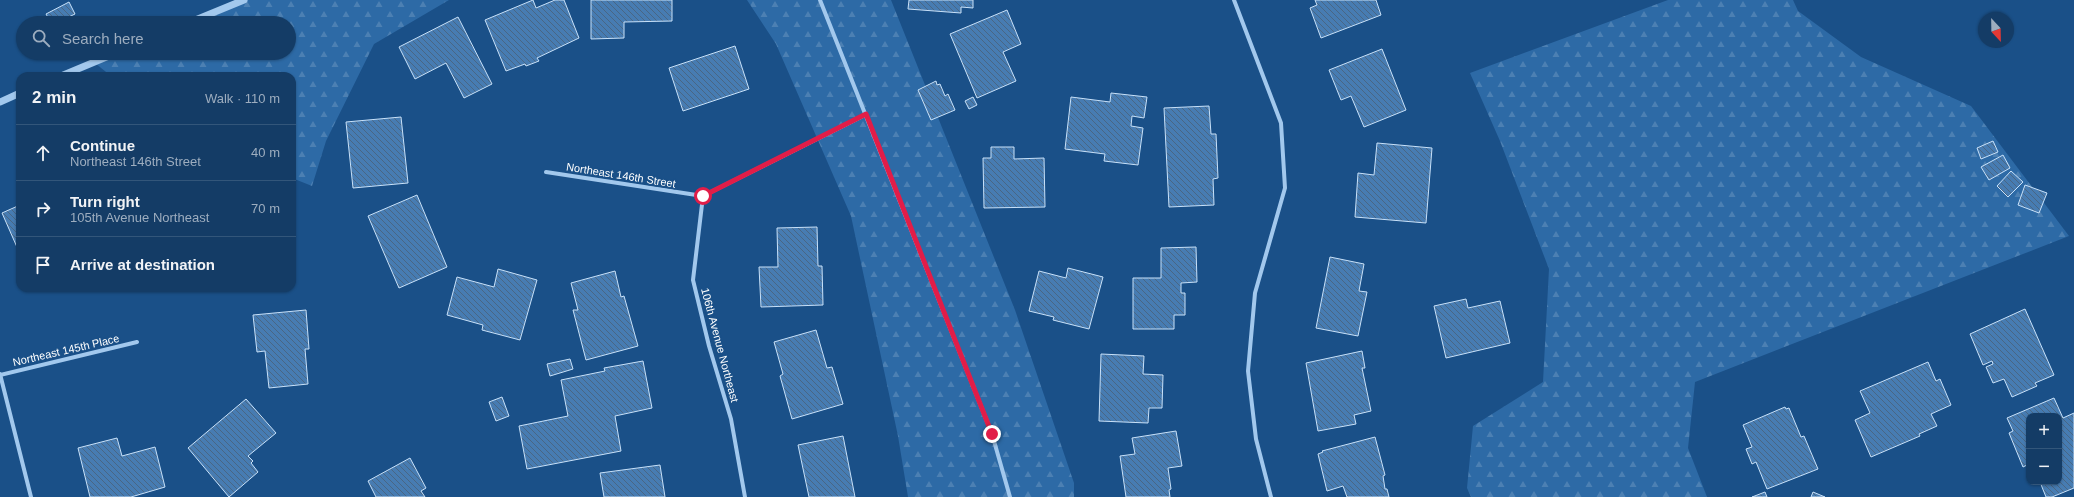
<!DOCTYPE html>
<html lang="en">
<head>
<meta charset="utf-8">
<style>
  body { margin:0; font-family:Helvetica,sans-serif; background:#1d436c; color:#f1f3f6 }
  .controls { position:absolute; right:12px; bottom:12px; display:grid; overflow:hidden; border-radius:8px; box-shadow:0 1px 3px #0004 }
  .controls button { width:36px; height:36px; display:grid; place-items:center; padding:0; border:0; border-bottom:1px solid #33567a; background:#143c66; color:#f1f3f6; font:20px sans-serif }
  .compass { position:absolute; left:1978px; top:12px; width:36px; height:36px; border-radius:50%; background:#143c66; box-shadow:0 1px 3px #0004; rotate:158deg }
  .stop { position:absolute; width:12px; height:12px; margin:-9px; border:3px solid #e11d48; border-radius:50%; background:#fff }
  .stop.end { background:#e11d48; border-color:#fff; box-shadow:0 1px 4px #0008 }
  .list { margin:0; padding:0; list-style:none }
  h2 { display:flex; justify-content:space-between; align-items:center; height:52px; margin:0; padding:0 16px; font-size:17px }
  h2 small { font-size:13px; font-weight:400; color:#9dadbf }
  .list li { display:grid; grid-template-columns:26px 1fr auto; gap:12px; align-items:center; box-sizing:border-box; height:56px; padding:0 16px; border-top:1px solid #33567a }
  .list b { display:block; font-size:15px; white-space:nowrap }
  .list p { margin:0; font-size:13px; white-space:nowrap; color:#9dadbf }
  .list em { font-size:13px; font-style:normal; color:#9dadbf }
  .icon { flex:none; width:22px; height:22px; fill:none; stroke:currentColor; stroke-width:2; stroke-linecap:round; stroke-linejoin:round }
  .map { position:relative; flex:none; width:2074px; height:497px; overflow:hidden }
  .search { position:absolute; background:#143c66; box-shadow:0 1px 3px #0004; left:16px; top:16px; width:280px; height:44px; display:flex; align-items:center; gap:10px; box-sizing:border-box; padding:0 14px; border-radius:22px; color:#9dadbf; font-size:15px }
  .panel { position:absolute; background:#143c66; box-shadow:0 1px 3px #0004; left:16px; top:72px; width:280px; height:220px; border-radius:12px }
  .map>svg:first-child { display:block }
</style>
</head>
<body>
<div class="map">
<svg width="2074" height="497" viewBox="0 0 2074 497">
  <defs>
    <pattern id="forest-firs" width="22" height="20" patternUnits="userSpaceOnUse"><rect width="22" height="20" fill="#2d6aa6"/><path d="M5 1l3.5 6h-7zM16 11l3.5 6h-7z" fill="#4c80b3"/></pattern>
    <pattern id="building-back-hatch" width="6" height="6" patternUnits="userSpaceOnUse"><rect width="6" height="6" fill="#477cb2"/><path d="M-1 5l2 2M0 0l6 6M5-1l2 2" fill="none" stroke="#496684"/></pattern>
  </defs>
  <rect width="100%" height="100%" fill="#1a5088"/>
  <g fill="url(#forest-firs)">
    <path d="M244,0h205l-75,44 -48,97 -14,45 -20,-8v-102h-181l-16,-13 24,-10h170v-30h-100z"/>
    <path d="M747,0h144l124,310 59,173v14h-166l-10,-61 -47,-220 -75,-172z"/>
    <path d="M1668,0h125l5,11 63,46 110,49 98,130 -374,146 -7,66 19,49h-236l-4,-9 6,-62 70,-44 6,-113 -49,-128 -30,-68z"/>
  </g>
  <g fill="url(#building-back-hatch)" stroke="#c8e1f9">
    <path d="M533,0l3,8 19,-8h9l15,38 -42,20 2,3 -13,5 -1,-2 -19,7 -21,-51z"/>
    <path d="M591,0h81v21l-48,1v16l-33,1z"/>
    <path d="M909,0h64v8l-12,-1v6l-53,-4z"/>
    <path d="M1315,0h61l5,15 -60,23 -11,-30 7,-3z"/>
    <path d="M69,2l6,12 -19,9h-5l-5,-9z"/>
    <path d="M1007,10l14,34 -18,8 13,29 -39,17 -27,-64z"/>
    <path d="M458,17l34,67 -28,14 -18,-35 -31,16 -16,-32z"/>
    <path d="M735,46l14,43 -66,22 -14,-43z"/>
    <path d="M1382,49l24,61 -42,17 -13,-31 -10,4 -12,-30z"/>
    <path d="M936,81l1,4 3,-1 5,12 3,-2 7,16 -24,10 -13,-30z"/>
    <path d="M1111,93l36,4 -3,21 -12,-2 -1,10 12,2 -5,37 -34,-4 1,-7 -40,-5 6,-52 39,5z"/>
    <path d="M973,97l4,8 -8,4 -4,-8z"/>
    <path d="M1209,106l2,28h5l2,44 -5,1 1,26 -45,2 -5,-99z"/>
    <path d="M401,117l7,66 -55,5 -7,-66z"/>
    <path d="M1993,141l5,11 -17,7 -4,-11z"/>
    <path d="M1377,143l55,5 -6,75 -71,-6 3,-44 16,2z"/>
    <path d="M991,147h23v12l30,-1 1,49 -61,1 -1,-50h8z"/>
    <path d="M2003,155l7,13 -21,12 -8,-13z"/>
    <path d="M2011,171l12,11 -15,15 -11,-11z"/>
    <path d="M2025,185l22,8 -8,20 -21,-8z"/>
    <path d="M417,195l30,72 -48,21 -31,-72z"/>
    <path d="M20,205v49l-18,-41z"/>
    <path d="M817,227l1,39h4l1,39 -62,2 -2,-40h19l-1,-39z"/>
    <path d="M1196,247l1,35 -16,1v10h4v22h-11v14h-41v-51h28v-30z"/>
    <path d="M1330,257l34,7 -5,27 8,1 -9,44 -42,-8z"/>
    <path d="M1068,268l35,9 -14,52 -36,-9 1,-3 -25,-6 10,-40 27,7z"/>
    <path d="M498,269l39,11 -17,60 -38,-10 1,-5 -36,-10 10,-38 37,10z"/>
    <path d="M615,271l6,26 3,-1 14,50 -52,14 -13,-50h5l-7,-27z"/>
    <path d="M1466,299l2,9 32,-7 10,42 -64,15 -12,-52z"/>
    <path d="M2025,309l29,66 -19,8 2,3 -25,11 -8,-18 -11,4 -7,-16 7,-3 -1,-3 -9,4 -13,-31z"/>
    <path d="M306,310l3,39h-4l3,35 -39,4 -4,-37 -8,1 -4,-37z"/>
    <path d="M816,330l11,38 5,-1 11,37 -51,15 -12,-43 3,-2 -9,-32z"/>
    <path d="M1362,351l3,17h-3l9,43 -17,4 2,9 -38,7 -12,-68z"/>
    <path d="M1101,354l43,2 -1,18 20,1 -1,33h-13l-1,15 -49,-2z"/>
    <path d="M570,359l3,10 -23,7 -3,-12z"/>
    <path d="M643,361l9,47 -37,8 6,35 -94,18 -8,-43 49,-10 -7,-36 44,-9 -1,-3z"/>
    <path d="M1928,362l8,19 4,-2 11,26 -20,9 6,12 -18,8 1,2 -49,21 -16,-37 15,-7 -10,-22z"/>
    <path d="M502,397l7,19 -13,5 -7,-19z"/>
    <path d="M2054,398l9,20 11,-5v75l-22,9h-6l-6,-15h19v-66h-30v48l-6,3 -14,-34 4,-2 -6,-13z"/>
    <path d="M246,399l30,34 -28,23 5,5 -2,2 7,9 -29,25 -41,-49z"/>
    <path d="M1785,407l1,2 3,-1 12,29 3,-1 14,33 -51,20 -11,-27 -4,2 -6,-15 6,-2 -9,-22z"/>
    <path d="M1176,431l6,35 -14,2 3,21 -2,1 1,7h-44l-6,-41 15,-2 -3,-16z"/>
    <path d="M843,436l12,61h-46l-11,-52z"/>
    <path d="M1375,437l10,38 -2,1 2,13h2l2,8h-42l-4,-11 -16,5 -9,-37 5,-2 -1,-1z"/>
    <path d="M117,438l5,18 33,-9 10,40 -34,10h-41l-12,-49z"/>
    <path d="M410,458l16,30 -5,3 4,6h-49l-8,-16z"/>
    <path d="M660,465l5,32h-61l-4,-24z"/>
    <path d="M1765,492l2,5h-15z"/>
    <path d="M1813,492l12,5h-14z"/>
  </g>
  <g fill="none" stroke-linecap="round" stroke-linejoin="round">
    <g stroke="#a2c8ed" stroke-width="4">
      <path d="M820,0l172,434 18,63"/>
      <path d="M1234,0l47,123 4,65 -30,105 -7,78 8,68 15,58"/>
      <path d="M546,172l157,24 162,-81"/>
      <path d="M703,196l-10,84 16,66 22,73 14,78"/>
      <path d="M0,374l31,123"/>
      <path d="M0,375l137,-33"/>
    </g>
    <g stroke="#a2c8ed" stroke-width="7">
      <path d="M188,23l56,-23"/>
      <path d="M61,76l55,-23"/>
      <path d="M0,102l20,-9"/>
    </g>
  </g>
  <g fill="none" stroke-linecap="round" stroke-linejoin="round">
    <path stroke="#e11d48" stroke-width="5" d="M703,196l163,-82 126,320"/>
  </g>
  <g text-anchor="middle" stroke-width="3.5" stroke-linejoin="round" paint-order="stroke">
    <g font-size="11" fill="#fff" stroke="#1a5088">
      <text transform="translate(621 175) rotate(9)" y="4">Northeast 146th Street</text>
      <text transform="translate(720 345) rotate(75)" y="4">106th Avenue Northeast</text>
      <text transform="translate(66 350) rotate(-13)" y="4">Northeast 145th Place</text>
    </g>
  </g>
</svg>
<div class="controls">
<button>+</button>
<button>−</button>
</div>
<svg class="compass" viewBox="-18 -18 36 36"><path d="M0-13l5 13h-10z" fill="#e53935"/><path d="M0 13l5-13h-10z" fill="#9dadbf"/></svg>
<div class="stop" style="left:703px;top:196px"></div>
<div class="stop end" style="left:992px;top:434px"></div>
<div class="search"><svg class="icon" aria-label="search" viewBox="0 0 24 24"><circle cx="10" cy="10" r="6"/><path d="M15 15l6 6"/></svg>Search here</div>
<section class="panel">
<h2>2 min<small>Walk · 110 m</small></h2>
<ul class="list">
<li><svg class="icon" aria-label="ahead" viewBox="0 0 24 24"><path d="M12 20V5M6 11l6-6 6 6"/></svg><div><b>Continue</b><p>Northeast 146th Street</p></div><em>40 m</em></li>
<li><svg class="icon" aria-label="right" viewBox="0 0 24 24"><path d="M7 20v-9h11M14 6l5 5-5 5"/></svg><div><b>Turn right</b><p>105th Avenue Northeast</p></div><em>70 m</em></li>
<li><svg class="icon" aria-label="arrive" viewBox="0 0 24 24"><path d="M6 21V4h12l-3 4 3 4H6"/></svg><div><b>Arrive at destination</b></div></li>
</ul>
</section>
</div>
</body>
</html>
